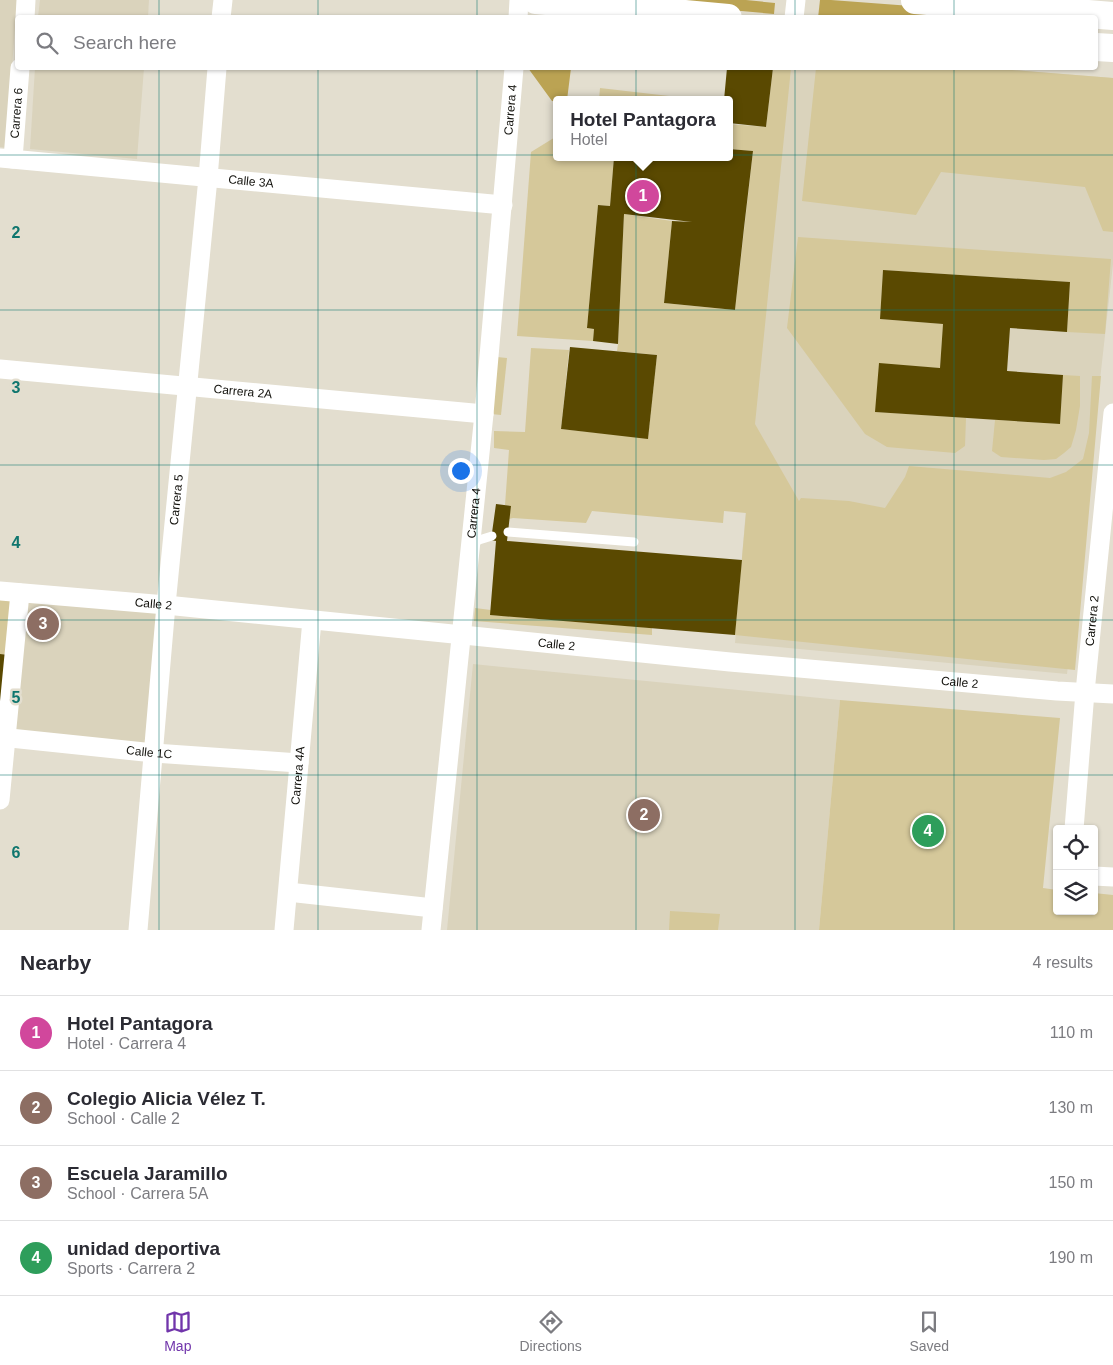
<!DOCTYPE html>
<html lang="en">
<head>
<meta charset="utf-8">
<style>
  body { margin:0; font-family:Arial,sans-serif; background:#f7f7f7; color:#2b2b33 }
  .controls { position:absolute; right:15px; bottom:15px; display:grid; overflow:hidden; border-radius:5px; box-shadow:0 1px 4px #0004 }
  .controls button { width:45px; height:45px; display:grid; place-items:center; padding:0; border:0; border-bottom:1px solid #e1e1e2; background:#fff; color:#2b2b33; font:25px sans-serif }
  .you { position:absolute; left:460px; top:470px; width:18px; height:18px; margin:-12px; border:4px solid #fff; border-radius:50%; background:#1a73e8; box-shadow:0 0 0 8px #1a73e833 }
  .badge { display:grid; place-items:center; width:32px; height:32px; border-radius:50%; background:#7135ab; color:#fff; font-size:16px; font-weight:700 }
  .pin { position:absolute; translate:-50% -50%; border:2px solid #fff; box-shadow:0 1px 5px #0006 }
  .popup { position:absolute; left:553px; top:96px; width:180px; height:65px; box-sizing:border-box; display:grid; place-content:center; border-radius:5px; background:#fff; filter:drop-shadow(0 1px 4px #0005); font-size:16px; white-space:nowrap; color:#7c7c81 }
  .popup b { font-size:19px; color:#2b2b33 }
  .popup::after { content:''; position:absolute; left:50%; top:100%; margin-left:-10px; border:10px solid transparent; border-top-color:#fff }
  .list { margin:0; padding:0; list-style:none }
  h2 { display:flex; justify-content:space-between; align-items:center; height:65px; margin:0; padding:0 20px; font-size:21px }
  h2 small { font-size:16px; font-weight:400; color:#7c7c81 }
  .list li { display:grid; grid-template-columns:32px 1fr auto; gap:15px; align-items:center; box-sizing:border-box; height:75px; padding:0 20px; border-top:1px solid #e1e1e2 }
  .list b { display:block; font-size:19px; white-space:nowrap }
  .list p { margin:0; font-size:16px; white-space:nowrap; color:#7c7c81 }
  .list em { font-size:16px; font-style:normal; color:#7c7c81 }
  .icon { flex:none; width:28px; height:28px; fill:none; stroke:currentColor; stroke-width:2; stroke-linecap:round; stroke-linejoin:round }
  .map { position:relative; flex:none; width:1113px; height:930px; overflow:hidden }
  .search { position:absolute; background:#fff; box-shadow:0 1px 4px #0004; left:15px; right:15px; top:15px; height:55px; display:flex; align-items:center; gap:12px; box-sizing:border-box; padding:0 18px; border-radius:5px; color:#7c7c81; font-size:19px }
  .sheet { height:365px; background:#fff }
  nav { display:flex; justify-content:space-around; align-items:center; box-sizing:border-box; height:70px; border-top:1px solid #e1e1e2; background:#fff; font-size:14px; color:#7c7c81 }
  nav a { display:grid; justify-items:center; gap:2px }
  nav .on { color:#7135ab }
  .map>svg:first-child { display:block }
</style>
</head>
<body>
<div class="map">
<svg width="1113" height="930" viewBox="0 0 1113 930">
  <rect width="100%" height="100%" fill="#e3decf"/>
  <g fill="#dad3bc">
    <path d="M0,0h17l-11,148 -6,-1z"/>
    <path d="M40,0h109l-1,17h-110z"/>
    <path d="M35,68h109l-7,91 -107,-10z"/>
    <path d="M782,68h206l125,10v186l-46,410 -332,-31z"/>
    <path d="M25,597l137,11 -12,141 -141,-15z"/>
    <path d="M473,664l367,36 -21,230h-372z"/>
  </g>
  <g fill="#d5c89a">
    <path d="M773,68h18l-36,356 44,77 2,-3 48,3 36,7 20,-31 4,-11 141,12 16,-6 17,-13 6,-26 3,-57h9l-26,294 -340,-35 11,-122 -22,-2 -1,12 -131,-12 -6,12 -73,-5 -4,1 2,-13 -6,-1 4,-55 -15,-2v-17l31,1 6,-84 38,2 -8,79 87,9 9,-83 -40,-4 1,-7 6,-130 48,7 -8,82 71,7 18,-159 -24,-2v-25l37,3z"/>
    <path d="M816,68h172l125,10v154l-10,-1 -18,-44 -144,-15 -25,43 -114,-14z"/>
    <path d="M600,88l95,11v1h-96z"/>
    <path d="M557,136v21h57l-4,49 -12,-1 -11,123 7,1 -1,12 -76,-5 14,-184z"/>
    <path d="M798,237l313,22 -6,75 -38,-2 3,-50 -187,-12 -3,49 63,5 -3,44 -61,-4 -3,48 184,12 3,-49 17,1v30l-4,24 -5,17 -7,6 -8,6 -12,1 -43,-3 -9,-6 3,-31 -29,-2 -1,28 -10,7 -68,-6 -22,-13 -78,-106z"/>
    <path d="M497,357l10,1 -6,57 -10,-1z"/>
    <path d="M0,595l15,1 -6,59 -9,-1z"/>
    <path d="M475,608l16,2v5l161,13v7l-178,-14z"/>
    <path d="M840,700l220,18 -17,170 14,2v21h37v-18l19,2v35h-294z"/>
    <path d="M670,911l50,3 -2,16h-49z"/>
  </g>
  <g fill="#bba353">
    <path d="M629,0h117l29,3 -1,11 -146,-13z"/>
    <path d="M820,0h11l212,16v2h-225z"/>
    <path d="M528,68h43l-4,32h-10v2l-5,-1z"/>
  </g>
  <g fill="#5a4901">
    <path d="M727,68h46l-7,59 -37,-4v-23h-5z"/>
    <path d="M729,149l24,2 -9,77 -9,82 -71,-7 8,-82 20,1 -68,-8 -6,130 -25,-3 1,-12 -7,-1 11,-123 12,1 4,-49h115z"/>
    <path d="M883,270l187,12 -3,50 -57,-4 -3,43 56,4 -3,49 -185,-12 4,-49 61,5 3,-44 -63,-5z"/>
    <path d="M570,347l87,8 -9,84 -87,-10z"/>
    <path d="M496,504l15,2 -4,35 235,19 -7,75 -245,-20 6,-74 -5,-1z"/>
    <path d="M0,654l9,1 -9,79z"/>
  </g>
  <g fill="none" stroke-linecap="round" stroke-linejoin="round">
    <g stroke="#fff" stroke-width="9">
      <path d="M508,532l126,10"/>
      <path d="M471,546l8,-6 13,-4"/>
    </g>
    <g stroke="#fff" stroke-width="19">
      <path d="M25,18l1,-18"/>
      <path d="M221,18l2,-18"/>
      <path d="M518,18l1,-18"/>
      <path d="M794,18l2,-18"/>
      <path id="s1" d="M0,158l503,47"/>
      <path id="s2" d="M13,159l7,-91"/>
      <path id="s3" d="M0,369l484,45"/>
      <path id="s4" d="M0,591l166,14 564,57 327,29 56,3"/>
      <path id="s5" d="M0,737l154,16 145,10"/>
      <path d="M0,800l20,-207"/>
      <path id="s6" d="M1074,829l11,-137 28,-279"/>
      <path d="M1094,876l19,1"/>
      <path d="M288,892l145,16"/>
      <path id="s7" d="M138,930l28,-325 42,-427 9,-110"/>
      <path id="s8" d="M284,930l28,-310"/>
      <path id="s9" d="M431,930l53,-516 30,-346"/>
    </g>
    <g stroke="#fff" stroke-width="28">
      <path d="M536,0l192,18"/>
      <path d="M915,0l198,16"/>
      <path d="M1096,47l17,1"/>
    </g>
  </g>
  <path fill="none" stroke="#0f766e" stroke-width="1" stroke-opacity="0.55" d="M159,0v18M318,0v18M477,0v18M636,0v18M795,0v18M954,0v18M159,68v862M318,68v862M477,68v862M636,68v862M795,68v862M954,68v862M0,155h1113M0,310h1113M0,465h1113M0,620h1113M0,775h1113"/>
  <g text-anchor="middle" stroke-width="5" stroke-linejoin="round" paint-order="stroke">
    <g font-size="12" fill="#11100b" stroke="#e3decf">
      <text dy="4" stroke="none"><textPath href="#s9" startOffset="824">Carrera 4</textPath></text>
      <text dy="4" stroke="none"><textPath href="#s2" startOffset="46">Carrera 6</textPath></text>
      <text dy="4" stroke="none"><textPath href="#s1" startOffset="252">Calle 3A</textPath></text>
      <text dy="4" stroke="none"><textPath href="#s3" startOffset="244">Carrera 2A</textPath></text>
      <text dy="4" stroke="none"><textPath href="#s7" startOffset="432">Carrera 5</textPath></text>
      <text dy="4" stroke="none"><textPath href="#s9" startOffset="419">Carrera 4</textPath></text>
      <text dy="4" stroke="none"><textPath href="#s4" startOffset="154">Calle 2</textPath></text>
      <text dy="4" stroke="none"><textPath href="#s6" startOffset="209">Carrera 2</textPath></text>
      <text dy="4" stroke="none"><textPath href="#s4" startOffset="559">Calle 2</textPath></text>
      <text dy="4" stroke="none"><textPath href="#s4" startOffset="964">Calle 2</textPath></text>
      <text dy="4" stroke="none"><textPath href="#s5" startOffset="150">Calle 1C</textPath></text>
      <text dy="4" stroke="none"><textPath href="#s8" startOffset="155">Carrera 4A</textPath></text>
    </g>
  </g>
  <g font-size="16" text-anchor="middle" font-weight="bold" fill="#0f766e" stroke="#e3decf" stroke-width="5" stroke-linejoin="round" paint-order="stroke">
    <text x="16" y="238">2</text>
    <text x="16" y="393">3</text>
    <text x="16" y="548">4</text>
    <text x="16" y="703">5</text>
    <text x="16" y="858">6</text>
  </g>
</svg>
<div class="controls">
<button><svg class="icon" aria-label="locate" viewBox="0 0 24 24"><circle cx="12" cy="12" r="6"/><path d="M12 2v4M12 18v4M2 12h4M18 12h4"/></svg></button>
<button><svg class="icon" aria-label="layers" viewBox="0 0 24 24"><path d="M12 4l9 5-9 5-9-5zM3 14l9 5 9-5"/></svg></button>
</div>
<div class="you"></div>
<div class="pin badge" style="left:643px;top:196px;background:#d1479c">1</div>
<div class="popup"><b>Hotel Pantagora</b>Hotel</div>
<div class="pin badge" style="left:644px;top:815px;background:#8d6e63">2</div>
<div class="pin badge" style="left:43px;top:624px;background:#8d6e63">3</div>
<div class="pin badge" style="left:928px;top:831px;background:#2e9e5b">4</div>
<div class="search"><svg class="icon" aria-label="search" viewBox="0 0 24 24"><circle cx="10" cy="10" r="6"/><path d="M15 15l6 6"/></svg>Search here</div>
</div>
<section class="sheet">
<h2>Nearby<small>4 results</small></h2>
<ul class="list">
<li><span class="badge" style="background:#d1479c">1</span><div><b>Hotel Pantagora</b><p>Hotel · Carrera 4</p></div><em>110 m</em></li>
<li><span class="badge" style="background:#8d6e63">2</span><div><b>Colegio Alicia Vélez T.</b><p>School · Calle 2</p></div><em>130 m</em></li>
<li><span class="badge" style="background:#8d6e63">3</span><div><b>Escuela Jaramillo</b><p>School · Carrera 5A</p></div><em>150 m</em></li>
<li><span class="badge" style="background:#2e9e5b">4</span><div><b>unidad deportiva</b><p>Sports · Carrera 2</p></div><em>190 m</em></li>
</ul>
</section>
<nav>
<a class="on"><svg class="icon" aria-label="map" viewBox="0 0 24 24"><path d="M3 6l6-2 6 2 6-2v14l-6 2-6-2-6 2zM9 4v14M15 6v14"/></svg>Map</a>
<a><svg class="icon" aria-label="directions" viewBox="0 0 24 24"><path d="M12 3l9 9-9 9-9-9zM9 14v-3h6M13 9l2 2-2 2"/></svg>Directions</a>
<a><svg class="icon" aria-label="saved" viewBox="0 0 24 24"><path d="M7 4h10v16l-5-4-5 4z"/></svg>Saved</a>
</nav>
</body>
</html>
